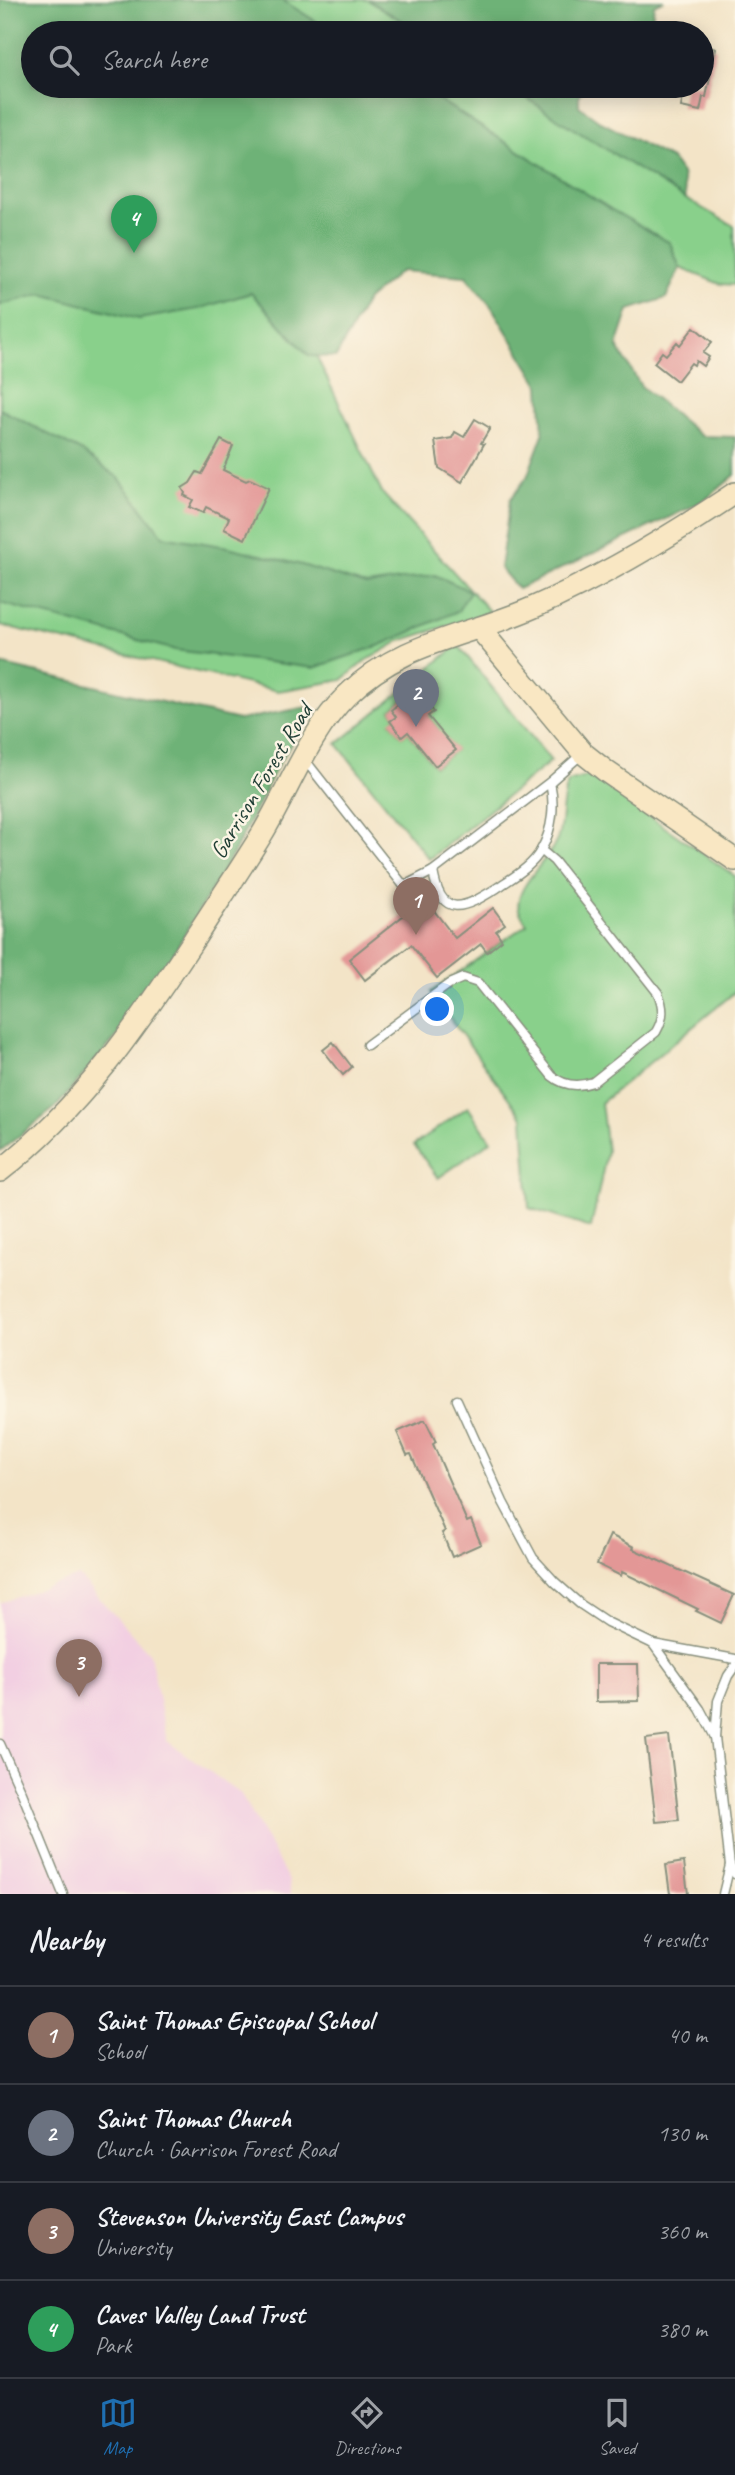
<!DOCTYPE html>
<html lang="en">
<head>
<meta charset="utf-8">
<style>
  body { margin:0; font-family:Caveat,sans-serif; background:#20242c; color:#f1f3f6 }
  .you { position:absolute; left:438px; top:1010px; width:24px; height:24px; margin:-18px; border:5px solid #fff; border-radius:50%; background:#1a73e8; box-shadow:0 0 0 10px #1a73e833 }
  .badge { display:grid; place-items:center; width:46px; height:46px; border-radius:50%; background:#1f6fb2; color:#fff; font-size:23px; font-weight:700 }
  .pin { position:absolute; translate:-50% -58px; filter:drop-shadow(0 2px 4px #0008) }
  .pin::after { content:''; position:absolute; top:37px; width:24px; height:21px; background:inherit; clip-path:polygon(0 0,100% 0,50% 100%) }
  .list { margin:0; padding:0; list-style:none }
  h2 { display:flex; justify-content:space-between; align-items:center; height:91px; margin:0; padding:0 28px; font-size:30px }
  h2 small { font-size:23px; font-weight:400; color:#9ea1a6 }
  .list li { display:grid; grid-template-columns:46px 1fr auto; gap:21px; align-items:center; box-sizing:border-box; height:98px; padding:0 28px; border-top:2px solid #363941 }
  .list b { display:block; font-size:26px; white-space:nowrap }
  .list p { margin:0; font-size:23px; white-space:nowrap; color:#9ea1a6 }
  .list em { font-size:23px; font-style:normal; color:#9ea1a6 }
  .icon { flex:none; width:38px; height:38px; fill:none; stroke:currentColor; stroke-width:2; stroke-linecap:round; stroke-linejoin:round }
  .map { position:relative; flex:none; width:735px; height:1894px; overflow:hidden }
  .search { position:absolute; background:#171b24; box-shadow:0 4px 18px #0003; left:21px; right:21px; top:21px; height:77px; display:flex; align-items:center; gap:18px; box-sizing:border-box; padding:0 24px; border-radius:38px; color:#9ea1a6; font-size:26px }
  .sheet { height:483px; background:#171b24 }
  nav { display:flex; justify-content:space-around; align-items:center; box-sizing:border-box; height:98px; border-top:2px solid #363941; background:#171b24; font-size:19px; color:#9ea1a6 }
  nav a { display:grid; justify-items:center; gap:4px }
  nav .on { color:#1f6fb2 }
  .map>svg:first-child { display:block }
</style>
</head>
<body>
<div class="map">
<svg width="735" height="1894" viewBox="0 0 735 1894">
  <rect width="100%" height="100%" fill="#fcf5e5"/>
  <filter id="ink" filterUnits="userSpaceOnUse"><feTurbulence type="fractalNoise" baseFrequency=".0143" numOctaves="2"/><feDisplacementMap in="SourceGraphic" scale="14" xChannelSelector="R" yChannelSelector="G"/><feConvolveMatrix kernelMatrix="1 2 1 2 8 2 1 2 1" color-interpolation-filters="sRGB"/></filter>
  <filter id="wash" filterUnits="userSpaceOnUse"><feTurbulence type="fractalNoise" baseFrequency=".00686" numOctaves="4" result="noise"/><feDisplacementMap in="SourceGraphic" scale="28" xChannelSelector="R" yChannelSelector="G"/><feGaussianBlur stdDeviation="1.57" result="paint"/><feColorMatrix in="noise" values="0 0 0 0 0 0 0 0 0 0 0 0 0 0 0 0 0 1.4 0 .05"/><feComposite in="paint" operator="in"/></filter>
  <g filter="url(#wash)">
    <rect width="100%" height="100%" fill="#f3e4c7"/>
    <path fill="#f2cfe2" d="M79,1576l71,78 17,87 74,53 48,87 2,13h-291v-291z"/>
    <g fill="#89d08b" stroke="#548660" stroke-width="2" fill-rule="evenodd">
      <path d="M0,0l33,33v53h154l195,407 108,119 -90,29 -36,21 -22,18 -64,11 -278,-66v-19l44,-165 -44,-20z"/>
      <path d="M282,0h86l54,33h-88z"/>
      <path d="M417,86h92l52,35 125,78 48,27 1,59 -15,-1 -40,-16 -10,-25 -58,-33z"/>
      <path d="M458,645l93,116 -122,98 -92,-115zM410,694l6,7 6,-4 12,14 -6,5 27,34 -20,16 -27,-34 -6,4 -11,-14 5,-5 -5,-7z"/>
      <path d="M588,776l12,6 135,94v116l-134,111 6,48 -16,77 -62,-20 -6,-90 -92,-126 96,-68c-3,-4 -6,-9 -8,-14 -6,-22 29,-49 38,-70 7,-18 3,-39 11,-58z"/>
      <path d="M468,1107l23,34 -53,37 -24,-33z"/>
    </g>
    <g fill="#6eb277" stroke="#467856" stroke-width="2">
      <path d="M0,0h282l52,33h-301v53h384l195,124 58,33 10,25 -14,30 -37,12 -12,36 24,40 60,50 34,1v38l-31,26 -186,88 -18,-21 10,-68 17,-23 16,-43 -3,-48 -49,-80 -25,-30 -65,-5 -34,29 -31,57 -27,-1 -58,-63 -53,16 -59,10 -97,-25 -42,11z"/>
      <path d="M368,0h296l-10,5 -4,28h-191l-5,-2 -32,2z"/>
      <path d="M509,86h81l-11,8v12l22,16 70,37 11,15 4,25 -125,-78z"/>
      <path d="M0,409l81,42 38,27 44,58 65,11 74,18 64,20 69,-10 35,16 -12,20 -77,34 -67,23 -139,-18 -175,-47z"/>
      <path d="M0,664l239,56 69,-13 -2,14 -28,44 -43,86 -97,161 -82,95 -56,44z"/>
    </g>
    <g id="blocks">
      <g fill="#e39796">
        <path d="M702,45l14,4 -10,48h-3l-3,14 -19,-4 4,-21h17z"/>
        <path d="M694,327l18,15 -9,11 6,4 -6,9 -7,-5 -2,4 -3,-2 -14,18 -23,-18 8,-11 4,3 11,-13 3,3z"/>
        <path d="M475,419l15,9 -9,15 3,1 -22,38 -23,-14 -4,-27 17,-3 3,-6 9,5z"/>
        <path d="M221,440l12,6 -10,24 23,11 4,-2 19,9 -24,51 -21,-10 5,-11 -23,-11 -3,6 -14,-6 4,-7 -9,-5 1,-2 -3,-5 8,-5 7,-11 5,2z"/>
        <path d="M411,694l5,7 6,-5 12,16 -6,4 28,34 -21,16 -27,-34 -6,5 -12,-16 6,-4 -5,-7z"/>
        <path d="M416,887l39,51 38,-30 12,16 -9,7 6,9 -15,12 -6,-8 -44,34 -26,-33 -46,35 -16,-21 60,-48 -10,-13z"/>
        <path d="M333,1042l19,25 -9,8 -20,-25z"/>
        <path d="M425,1420l11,22 -3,2 34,78 4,-2 10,24 -29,13 -10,-24 3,-2 -34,-77 -4,1 -10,-23z"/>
        <path d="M610,1535l24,12 -1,2 101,46 -13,28 -25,-12 2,-2 -76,-37 -1,4 -24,-12z"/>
        <path d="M596,1664h42l1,37 -43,1z"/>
        <path d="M669,1736l10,84 -23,2 -10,-83z"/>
        <path d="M684,1862l4,32h-18l-4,-29z"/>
      </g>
    </g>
  </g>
  <g filter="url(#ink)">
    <use href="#blocks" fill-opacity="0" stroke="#89907e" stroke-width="2"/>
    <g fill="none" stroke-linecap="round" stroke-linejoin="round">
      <defs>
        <g id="lane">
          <path d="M305,760l99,126 29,-15"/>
          <path d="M550,782c5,22 3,47 -9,68 -9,17 -28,27 -44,38 -32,20 -56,33 -64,-17l117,-89 33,-29"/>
          <path d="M367,1045l82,-61 14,-6 15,5 74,93c12,10 26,11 41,6l63,-50c8,-14 8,-24 2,-39l-104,-132 -13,-11"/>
          <path d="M457,1400l46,102 30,56 22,24 25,22 27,18 46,22 47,65 15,28"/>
          <path d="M653,1644l82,15"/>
          <path d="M735,1666l-7,10 -10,25 -3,36 15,128 5,9"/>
          <path d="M0,1744l22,49 41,101"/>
          <path d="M723,1894l7,-29"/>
        </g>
        <g id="secondary">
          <path d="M479,628l104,125 24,19 128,88"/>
          <path d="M0,1171c81,-63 137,-145 193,-230 23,-36 47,-71 69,-107 28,-46 46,-100 85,-139 55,-54 119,-58 185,-87 71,-31 139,-72 203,-115"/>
        </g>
      </defs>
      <use href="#lane" stroke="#89907e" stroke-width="11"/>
      <use href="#secondary" stroke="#89907e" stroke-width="24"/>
      <use href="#lane" stroke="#fff" stroke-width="8"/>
      <use href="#secondary" stroke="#f9e7c3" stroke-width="21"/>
    </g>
  </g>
  <g text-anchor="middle" stroke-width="5" stroke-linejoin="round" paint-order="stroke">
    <g font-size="24" fill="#1f3d34" stroke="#fcf5e5">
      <text transform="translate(261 781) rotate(-59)" y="8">Garrison Forest Road</text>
    </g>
  </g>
</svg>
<div class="you"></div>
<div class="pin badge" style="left:416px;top:935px;background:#8d6e63">1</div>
<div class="pin badge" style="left:416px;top:727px;background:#6b7280">2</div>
<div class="pin badge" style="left:79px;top:1697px;background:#8d6e63">3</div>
<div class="pin badge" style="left:134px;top:253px;background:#2e9e5b">4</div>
<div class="search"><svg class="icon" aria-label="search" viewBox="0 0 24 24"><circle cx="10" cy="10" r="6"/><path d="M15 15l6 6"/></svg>Search here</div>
</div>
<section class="sheet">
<h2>Nearby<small>4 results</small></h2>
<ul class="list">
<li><span class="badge" style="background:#8d6e63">1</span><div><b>Saint Thomas Episcopal School</b><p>School</p></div><em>40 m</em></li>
<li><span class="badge" style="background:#6b7280">2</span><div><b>Saint Thomas Church</b><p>Church · Garrison Forest Road</p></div><em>130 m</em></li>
<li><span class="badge" style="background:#8d6e63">3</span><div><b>Stevenson University East Campus</b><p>University</p></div><em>360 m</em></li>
<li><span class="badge" style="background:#2e9e5b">4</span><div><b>Caves Valley Land Trust</b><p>Park</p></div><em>380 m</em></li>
</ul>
</section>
<nav>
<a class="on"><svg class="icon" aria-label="map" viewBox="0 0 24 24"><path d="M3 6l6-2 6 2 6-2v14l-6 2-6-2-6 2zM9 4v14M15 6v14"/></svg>Map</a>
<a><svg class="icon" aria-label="directions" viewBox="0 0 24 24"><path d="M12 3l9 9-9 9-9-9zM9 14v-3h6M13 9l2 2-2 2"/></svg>Directions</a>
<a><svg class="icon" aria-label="saved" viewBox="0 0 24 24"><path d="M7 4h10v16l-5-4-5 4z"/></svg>Saved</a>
</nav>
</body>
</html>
